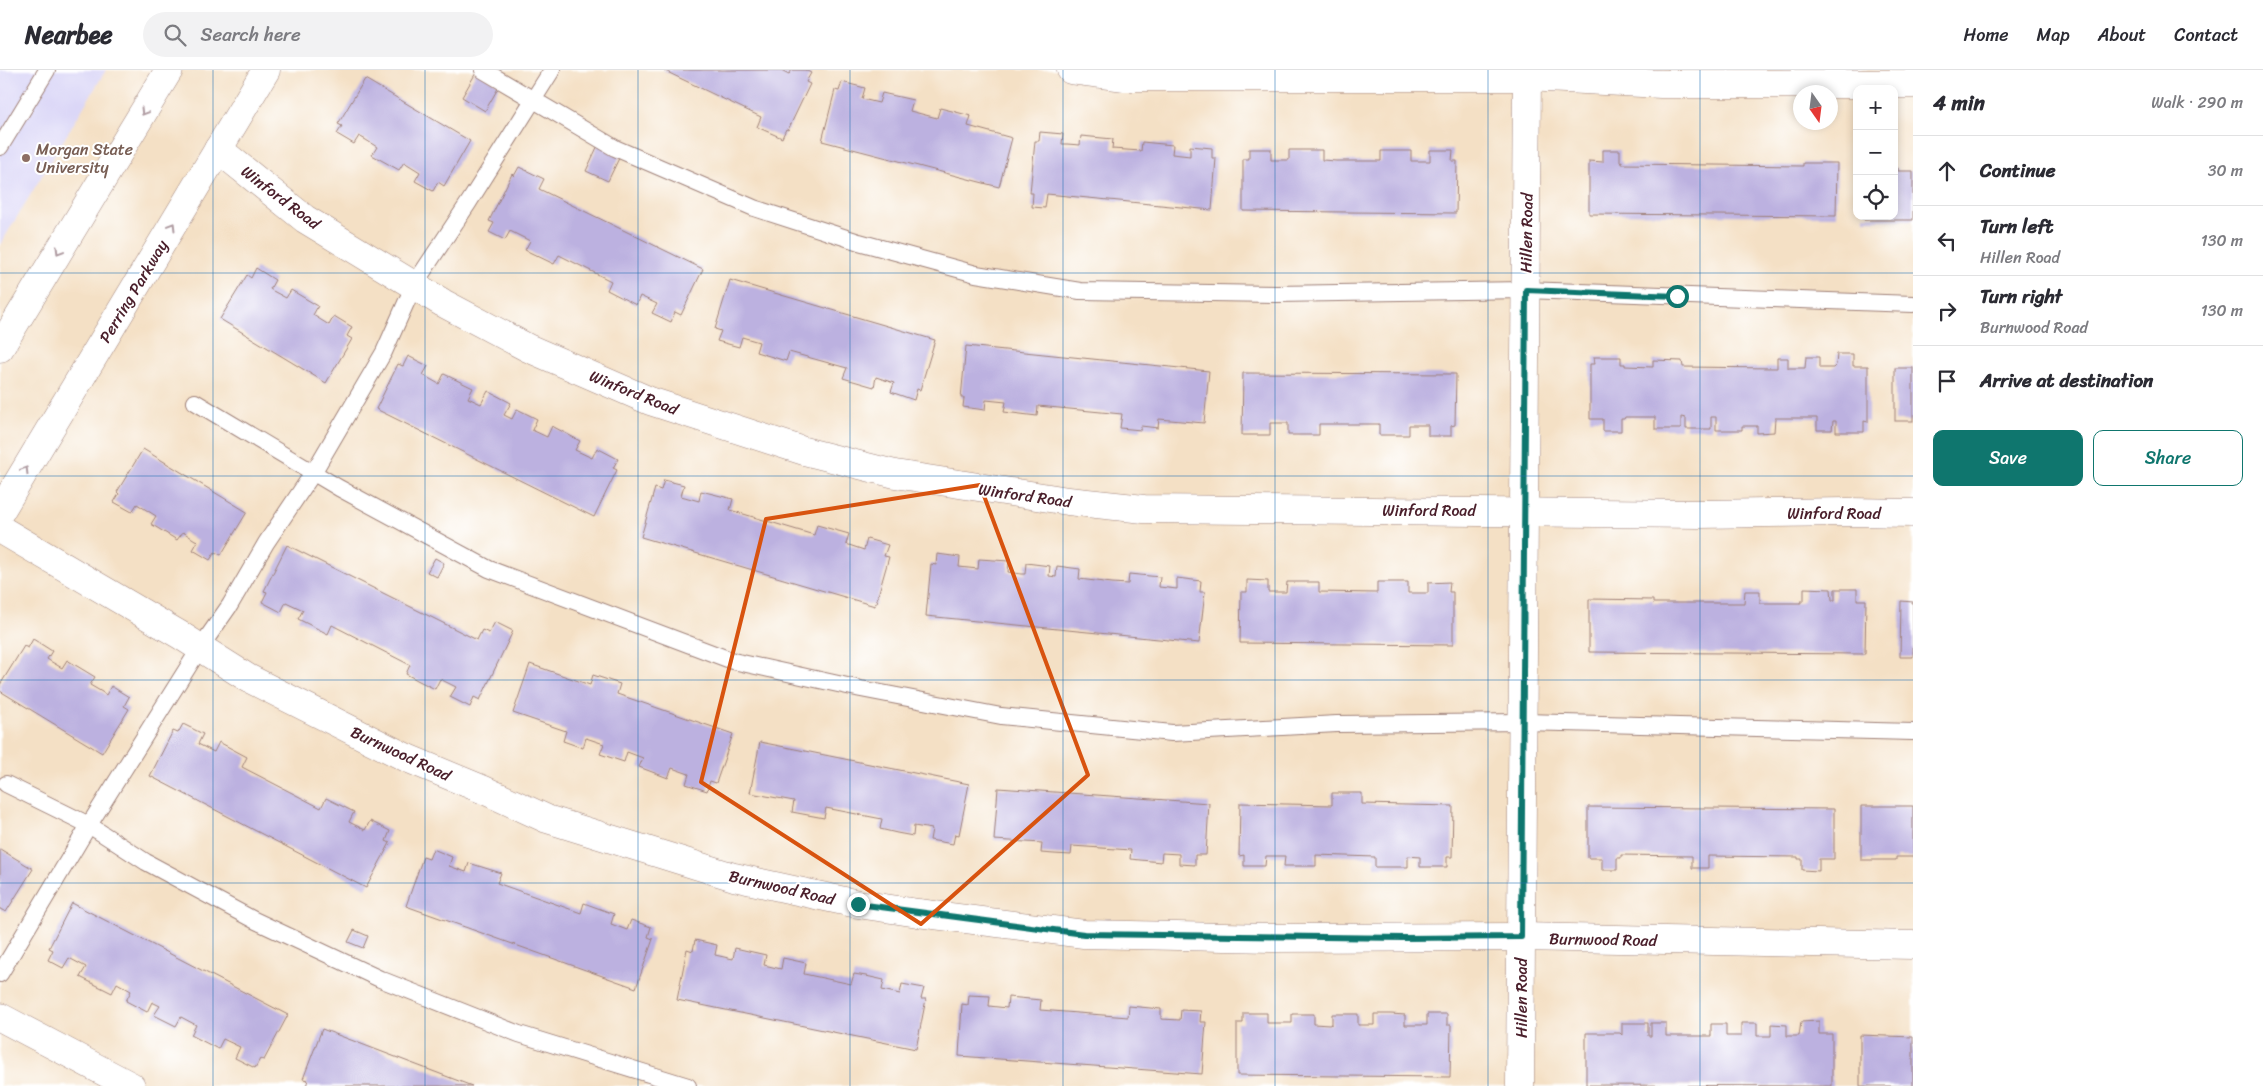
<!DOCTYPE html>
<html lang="en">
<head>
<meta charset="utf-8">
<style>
  body { margin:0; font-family:Sriracha,sans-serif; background:#f2f2f3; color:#2b2b33 }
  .controls { position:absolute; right:15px; top:15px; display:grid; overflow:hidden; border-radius:10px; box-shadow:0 2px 8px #0003 }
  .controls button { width:45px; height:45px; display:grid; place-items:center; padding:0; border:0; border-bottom:1px solid #e1e1e2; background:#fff; color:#2b2b33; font:25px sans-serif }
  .compass { position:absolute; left:1793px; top:15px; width:45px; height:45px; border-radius:50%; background:#fff; box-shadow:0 2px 8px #0003; rotate:166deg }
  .stop { position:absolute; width:15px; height:15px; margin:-11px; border:4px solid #0f766e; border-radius:50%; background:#fff }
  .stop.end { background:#0f766e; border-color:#fff; box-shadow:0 1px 5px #0008 }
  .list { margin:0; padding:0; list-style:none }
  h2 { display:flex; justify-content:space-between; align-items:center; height:65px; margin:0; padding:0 20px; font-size:21px }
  h2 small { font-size:16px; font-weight:400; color:#7c7c81 }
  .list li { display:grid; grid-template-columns:32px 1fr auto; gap:15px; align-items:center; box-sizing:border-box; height:70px; padding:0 20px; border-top:1px solid #e1e1e2 }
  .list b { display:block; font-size:19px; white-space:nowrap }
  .list p { margin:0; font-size:16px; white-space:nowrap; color:#7c7c81 }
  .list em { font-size:16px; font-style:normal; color:#7c7c81 }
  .actions { display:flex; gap:10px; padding:15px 20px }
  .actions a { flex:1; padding:11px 0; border:1px solid #0f766e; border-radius:10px; text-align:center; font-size:18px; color:#0f766e }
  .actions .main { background:#0f766e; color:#fff }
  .icon { flex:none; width:28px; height:28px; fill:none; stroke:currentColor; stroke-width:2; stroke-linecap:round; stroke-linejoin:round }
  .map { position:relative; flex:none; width:1913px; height:1016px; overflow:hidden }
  header { display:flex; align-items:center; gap:30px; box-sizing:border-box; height:70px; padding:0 25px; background:#fff; border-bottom:1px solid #e1e1e2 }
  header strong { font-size:24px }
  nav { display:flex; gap:28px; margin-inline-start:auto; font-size:18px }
  .search { width:350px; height:45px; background:#f2f2f3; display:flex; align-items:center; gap:12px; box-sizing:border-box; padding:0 18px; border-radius:28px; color:#7c7c81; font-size:19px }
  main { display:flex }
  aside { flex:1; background:#fff }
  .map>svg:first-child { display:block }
</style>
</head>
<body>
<header>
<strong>Nearbee</strong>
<div class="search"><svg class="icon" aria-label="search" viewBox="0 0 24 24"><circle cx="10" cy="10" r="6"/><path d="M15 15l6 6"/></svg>Search here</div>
<nav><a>Home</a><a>Map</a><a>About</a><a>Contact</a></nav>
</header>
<main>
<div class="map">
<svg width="1913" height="1016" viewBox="0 0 1913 1016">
  <rect width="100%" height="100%" fill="#fff"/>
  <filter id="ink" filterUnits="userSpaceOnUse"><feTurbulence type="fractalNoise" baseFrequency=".02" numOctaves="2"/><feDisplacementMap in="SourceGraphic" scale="10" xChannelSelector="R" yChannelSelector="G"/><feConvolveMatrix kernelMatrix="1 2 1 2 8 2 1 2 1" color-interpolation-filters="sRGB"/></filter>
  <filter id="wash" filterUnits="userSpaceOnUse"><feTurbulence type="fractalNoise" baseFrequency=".0096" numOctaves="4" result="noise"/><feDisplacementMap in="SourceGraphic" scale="20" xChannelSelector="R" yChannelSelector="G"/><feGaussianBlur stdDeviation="1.12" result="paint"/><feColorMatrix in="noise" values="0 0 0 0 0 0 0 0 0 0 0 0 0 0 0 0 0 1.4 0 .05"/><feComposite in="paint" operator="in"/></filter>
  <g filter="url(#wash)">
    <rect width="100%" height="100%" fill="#f4e0c5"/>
    <path fill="#dad6f7" d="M0,0h106l-106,175z"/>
    <g id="blocks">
      <g fill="#bcb1e0">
        <path d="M663,0h118l8,4 3,-4h13l6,3 -5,9 4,2 -22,46 -2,-1 -4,9 -25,-11 4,-10z"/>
        <path d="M477,1l23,14 -15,26 -23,-14z"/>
        <path d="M365,9l105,62 -26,45 -6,-4 -5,9 -18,-10 5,-9 -16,-10 -5,8 -27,-15 5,-8 -11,-7 -7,-4 -5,8 -17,-10 5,-8 -4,-2z"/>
        <path d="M842,12l23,6 -3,11 17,4 3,-10 31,7 -3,11 27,7 3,-10 16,4 15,4 -3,10 44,12 -13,49 -177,-46 13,-51 4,1z"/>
        <path d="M1040,62l23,2 -1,10h5l13,1 1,-9 32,3 -1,10 29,2 1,-9 31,3 -1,9 18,2v-10l22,2v10h4l-4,52 -165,-16 -2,14 -13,-1 1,-14h-3l5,-52h4z"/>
        <path d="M599,73l22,11 -13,27 -22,-10z"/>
        <path d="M1249,79h22v11h18v-10h33v10l14,1h45v-10h30v10h19v-11h23l-1,11h5l-1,52 -213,-2v-52h6z"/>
        <path d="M1603,80h17v12l2,-1v3l181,2v-3h34l-1,53 -247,-2v-53l14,1z"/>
        <path d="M519,97l25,12 -5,10 164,80 -22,46 -6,-3 -4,10 -19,-9 5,-9 -17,-8 -4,9 -29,-15 4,-9 -52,-26 -5,9 -29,-14 5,-9 -20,-10 -5,9 -16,-8 5,-9 -5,-2 23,-47 2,2z"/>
        <path d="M1894,98h4v3h15v49h-49v-4h30z"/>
        <path d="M256,198l19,12 -5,9 3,2 13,7 5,-8 27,16 -5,9 16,10 5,-9 18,11 -5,9 5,3 -26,44 -106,-64 27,-44 4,3z"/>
        <path d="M730,210l205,60 -15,50 -3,-1 -3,11 -23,-8 3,-9 -18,-6 -2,10 -31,-9 4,-10 -58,-16 -3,9 -30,-9 3,-10 -17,-5 -3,10 -22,-6 4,-10 -6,-2z"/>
        <path d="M966,276l243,25 -5,52 -45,-4 -1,9 -17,-2v4l-21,-2 2,-14 -84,-8 -1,10 -33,-4 2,-10 -20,-2 -1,10 -22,-3 1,-9h-3z"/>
        <path d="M1837,284h16v12h15v56l-4,-1v11h-28v-11h-3l-1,9h-15v-12h-42l-1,14 -17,1v-7h-15v4h-26v-13h-5v12h-25v-11l-5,-1v12h-26v-12h-30l-1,2h-3v12h-18v-12h-13v-55h5l-1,-7h27v7h4v2l28,1v-7l29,1 1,6 92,1h2v-10h11v10h17l1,-11h13v11h14l3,-3z"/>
        <path d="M408,286l20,10 -5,9 16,9 5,-10 29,14 -5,10 13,6 7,-13 23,12 -7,12 8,4 5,-10 20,10 -5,11 15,7 5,-11 28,15 -5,9 17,8 5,-10 21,11 -5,9 4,2 -23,47 -218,-108 22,-45 5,2z"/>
        <rect x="1895" y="298" width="18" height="53"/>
        <path d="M1243,303l213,1 -1,51 -4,1v10h-23v-11h-19v10h-30v-11h-60v11h-31v-12h-18v12h-28z"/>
        <path d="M143,379l104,63 -26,43 -6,-3 -5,8 -17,-10 5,-9 -3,-1 -12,-8 -6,8 -26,-16 5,-8 -19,-12 -5,8 -18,-10 5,-8 -2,-2z"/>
        <path d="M664,410l20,5 -3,11 18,5 2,-10 32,8 -3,11 84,25 3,-10 32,9 -3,10 18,6 3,-11 21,6 -4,11 5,1 -14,49 -234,-69 14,-49 6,2z"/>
        <path d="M287,475l190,95 5,-10 7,3 6,-11 18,9 -33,69 -6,-3 -4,10 -20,-10 6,-10 -16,-8 -5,10 -16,-8 -13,-7 4,-9 -78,-40 -4,9 -30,-15 5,-9 -17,-8 -5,10 -19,-10 5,-10 -3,-1z"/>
        <path d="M937,484l23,3 -1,10 19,2 1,-10 30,2 -1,11 13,2h4l1,-11 24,3 -1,10 7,1 1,-11 23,3 -1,10 33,4 16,1 1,-10 31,3 -1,10 18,2v-11l24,3 -1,11h5l-6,51 -273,-27 5,-52 5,1z"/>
        <path d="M435,488l9,5 -7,14 -10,-5z"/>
        <path d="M1247,510l21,1v11h18l1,-10h32v10l58,1v-11h31v11h20v-10l22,-1 -1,10h4v53l-213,-2 1,-51h6z"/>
        <path d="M1804,518l27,1 1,11h3v-11h22v11h9l-1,54 -276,-2v-53l64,1v3h91l1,-12h15v12h41v-2h3z"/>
        <path d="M1901,531l12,1v55h-13z"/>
        <path d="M33,569l19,12 -5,8 3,2 12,7 5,-8 28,17 -5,8 12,7 4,3 5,-9 18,11 -5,9 5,3 -27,44 -102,-62v-6l24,-39 4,2z"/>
        <path d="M530,594l60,21 3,-10 27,9 -3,10 116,40 -17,49 -6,-2 -3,10 -21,-7 3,-10 -17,-6 -4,10 -29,-11 4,-9 -16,-6 -3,10 -24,-8 4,-10 -18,-6 -3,10 -20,-7 3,-10 -53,-18z"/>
        <path d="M183,654l20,10 -5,10 16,8 5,-10 28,15 -5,10 79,41 5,-10 28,14 -5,10 16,8 5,-9 20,10 -4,10 4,2 -24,45 -216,-112 23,-45 5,2z"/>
        <path d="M760,672l209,42 -10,51 -4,-1 -2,10 -23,-4 2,-11 -18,-3 -1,10 -16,-3 -17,-4 2,-10 -56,-11 -2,10 -32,-6 2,-11 -44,-8z"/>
        <path d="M998,718l211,15 -3,52h-11v10l-16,-1v-10l-17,-1 -1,9 -31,-3 1,-9 -59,-4 -1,9 -17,-1 -13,-1 1,-10 -48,-3z"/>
        <path d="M1332,723h30v11l91,2 -1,51h-5v10h-27v-10l-12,-1v11h-33v-10l-59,-2v11h-32l1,-10h-19l-1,10h-21v-11l-5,1 1,-53 92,2z"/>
        <path d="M1861,736h52v51h-17v3h-35z"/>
        <path d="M1588,737l246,2v50h-15v12l-17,-1v-11h-4v-2l-90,-1v12h-16v-12l-71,-1v3h-4v12h-15v-12h-14z"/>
        <path d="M0,779l33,20 -27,43 -6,-3z"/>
        <path d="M433,779l19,8 -3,9 17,6 3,-9 32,10 -4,10 11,4 73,26 3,-10 30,11 -3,10 16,6 4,-10 20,7 -3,10 5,2 -17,49 -230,-82 17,-49 6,2z"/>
        <path d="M72,833l216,112 -24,45 -4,-1 -5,9 -20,-10 5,-11 -17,-8 -5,10 -27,-14 5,-10 -15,-8 -5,9 -22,-11 6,-9 -8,-4 -5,10 -21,-11 5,-10 -14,-8 -5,10 -32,-16 6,-10 -17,-9 -6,10 -15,-8 5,-10 -4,-2z"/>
        <path d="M354,860l14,6 -5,12 -15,-6z"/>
        <path d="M695,870l22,5 -2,10 18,4 2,-11 31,7 -2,10 17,4 2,-11 23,5 -2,11 47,10 3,-10 12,2 18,4 -2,10 18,4 2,-10 22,4 -3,11h5l-10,50 -239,-49 10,-51 6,2z"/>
        <path d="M969,925l21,1 -1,10 18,2 1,-11 33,3 -1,10 88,7 1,-11 32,3v10l19,1 1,-10 20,1 -1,11h6l-4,52 -243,-18 3,-52 6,1z"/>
        <path d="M1243,943h24v10h25v-9h22v10l15,1 3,-1v-10h26v11h16v-11h17l14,1v10h22v-11h20v11h4l-1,52 -213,-2v-52h6z"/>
        <path d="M1819,951v13h13v52l-246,-1v-52h34l2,2v-12h26v13h3v-13h15v13h45v-12h15v12h15v-13h16v13h14v-12l16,1v11h12l2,-14z"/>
        <path d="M322,959l84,32 66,25h-166l2,-6 -5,-1z"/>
        <path d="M1860,965l53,2v49h-53z"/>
      </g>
    </g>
  </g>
  <g filter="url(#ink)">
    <use href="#blocks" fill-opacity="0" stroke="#9f8078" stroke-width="1"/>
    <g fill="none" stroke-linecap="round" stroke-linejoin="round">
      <defs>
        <g id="lane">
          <path d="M483,0l132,78 139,60 105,34 117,32 104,17 196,3 249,-4 388,14"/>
          <path d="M0,77l47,-77"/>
          <path d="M195,332l144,86 150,81 244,92 128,28 140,27 171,17 165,-9 187,-2 389,10"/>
          <path d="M6,714l83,41 57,37 108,58 126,59 139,55 169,52"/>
          <path d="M0,904l89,-149 111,-177 30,-43 36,-62 47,-70 71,-121 30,-67 55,-83 83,-132"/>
        </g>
        <g id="street">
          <path d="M1071,0l54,7h402l134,7h252"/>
          <path d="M218,79l87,70 138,84 85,45 122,53 154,50 91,23 173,27 76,8 556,5 148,-2 65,1"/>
          <path d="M0,459l180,106 68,43 159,80 77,32 63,29 187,58 59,13 65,14 60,9 166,21 187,4 250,-1 392,8"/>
          <path d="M0,947l131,69"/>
        </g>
        <path id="secondary" d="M1520,1016l7,-1016"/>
        <g id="primary">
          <path d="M0,278l169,-278"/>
          <path d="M0,442l266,-442"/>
        </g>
      </defs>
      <use href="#lane" stroke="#9f8078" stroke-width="18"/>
      <use href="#street" stroke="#9f8078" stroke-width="29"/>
      <use href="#secondary" stroke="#9f8078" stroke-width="29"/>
      <use href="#primary" stroke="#9f8078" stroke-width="29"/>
      <use href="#lane" stroke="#fff" stroke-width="16"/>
      <use href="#street" stroke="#fff" stroke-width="28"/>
      <use href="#secondary" stroke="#fff" stroke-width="28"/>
      <use href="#primary" stroke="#fff" stroke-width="28"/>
    </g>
    <defs><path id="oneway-chevron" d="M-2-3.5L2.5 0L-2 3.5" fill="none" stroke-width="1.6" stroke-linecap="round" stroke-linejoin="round" transform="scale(1.25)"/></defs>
    <g stroke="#ae9aa0">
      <use href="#oneway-chevron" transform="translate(144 42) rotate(121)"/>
      <use href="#oneway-chevron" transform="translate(172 156) rotate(-59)"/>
      <use href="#oneway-chevron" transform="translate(59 181) rotate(121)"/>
      <use href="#oneway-chevron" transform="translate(25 400) rotate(-59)"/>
    </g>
  </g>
  <g fill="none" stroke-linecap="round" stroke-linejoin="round" filter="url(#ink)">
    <path stroke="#0f766e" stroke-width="6" d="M858,834l226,30 320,4 117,-1 5,-647 151,6"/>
  </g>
  <path fill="none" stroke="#d8530f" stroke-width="4" stroke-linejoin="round" d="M980,415l108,290 -167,149 -220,-142 65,-263z"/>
  <path fill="none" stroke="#1f6fb2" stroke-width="1" stroke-opacity="0.55" d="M213,0v1016M425,0v1016M638,0v1016M850,0v1016M1063,0v1016M1275,0v1016M1488,0v1016M1700,0v1016M0,203h1913M0,406h1913M0,610h1913M0,813h1913"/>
  <circle fill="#8d6e63" stroke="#fff" stroke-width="2" cx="26" cy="88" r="5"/>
  <g text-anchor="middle" stroke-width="4" stroke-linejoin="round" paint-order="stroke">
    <g font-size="16" fill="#785e54" stroke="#fff" text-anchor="start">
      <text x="36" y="85">Morgan State<tspan x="36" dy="18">University</tspan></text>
    </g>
    <g font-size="16" fill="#4a1f2b" stroke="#fff">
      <text transform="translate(281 127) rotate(37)" y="6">Winford Road</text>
      <text transform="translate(1526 163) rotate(-89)" y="6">Hillen Road</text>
      <text transform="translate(133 221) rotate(-59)" y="6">Perring Parkway</text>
      <text transform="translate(634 322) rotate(22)" y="6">Winford Road</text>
      <text transform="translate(1025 425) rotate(8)" y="6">Winford Road</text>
      <text x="1429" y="446">Winford Road</text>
      <text x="1834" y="449">Winford Road</text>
      <text transform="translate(401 683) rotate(25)" y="6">Burnwood Road</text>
      <text transform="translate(782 817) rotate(13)" y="6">Burnwood Road</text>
      <text transform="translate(1603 869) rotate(1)" y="6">Burnwood Road</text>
      <text transform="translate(1521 928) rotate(-90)" y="6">Hillen Road</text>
    </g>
  </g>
</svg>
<div class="controls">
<button>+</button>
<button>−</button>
<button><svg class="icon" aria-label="locate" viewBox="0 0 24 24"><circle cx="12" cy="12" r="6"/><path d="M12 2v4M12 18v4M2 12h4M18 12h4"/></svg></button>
</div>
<svg class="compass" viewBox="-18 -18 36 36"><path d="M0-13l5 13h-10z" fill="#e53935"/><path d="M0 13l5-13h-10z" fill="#7c7c81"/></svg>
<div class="stop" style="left:1677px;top:226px"></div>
<div class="stop end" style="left:858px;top:834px"></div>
</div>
<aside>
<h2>4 min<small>Walk · 290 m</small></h2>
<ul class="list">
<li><svg class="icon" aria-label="ahead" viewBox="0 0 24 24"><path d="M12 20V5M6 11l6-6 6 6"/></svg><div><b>Continue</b></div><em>30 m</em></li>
<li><svg class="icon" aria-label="left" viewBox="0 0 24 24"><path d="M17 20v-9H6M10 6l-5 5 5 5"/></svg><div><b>Turn left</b><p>Hillen Road</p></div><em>130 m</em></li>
<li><svg class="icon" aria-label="right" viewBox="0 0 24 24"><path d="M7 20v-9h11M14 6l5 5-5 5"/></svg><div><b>Turn right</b><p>Burnwood Road</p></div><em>130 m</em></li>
<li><svg class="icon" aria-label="arrive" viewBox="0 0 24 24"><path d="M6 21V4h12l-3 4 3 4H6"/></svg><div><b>Arrive at destination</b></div></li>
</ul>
<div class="actions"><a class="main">Save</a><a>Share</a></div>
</aside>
</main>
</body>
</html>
